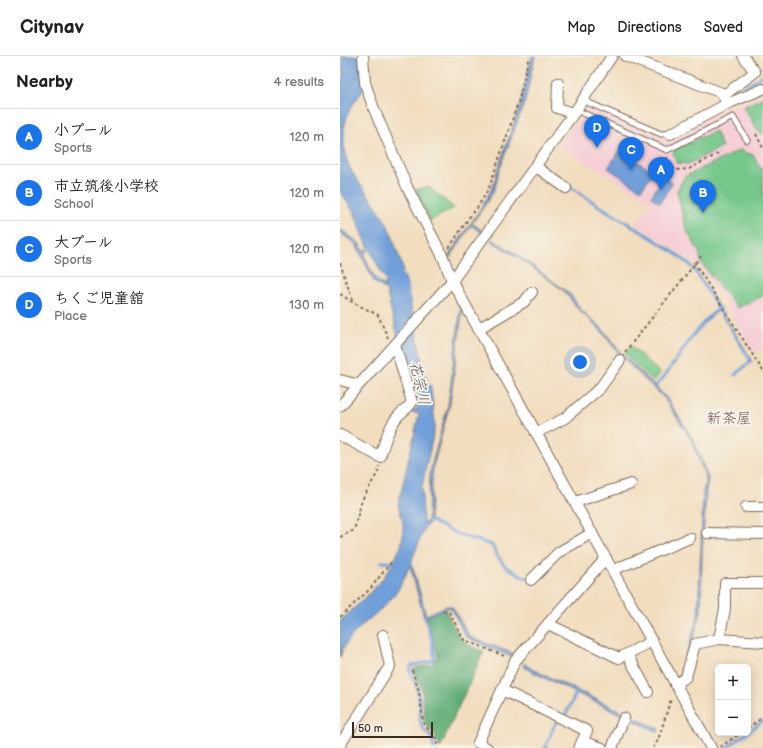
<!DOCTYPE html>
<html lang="en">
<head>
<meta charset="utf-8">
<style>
  body { margin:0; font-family:"Balsamiq Sans","Klee One",sans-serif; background:#f6f6f6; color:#202124 }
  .controls { position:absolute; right:12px; bottom:12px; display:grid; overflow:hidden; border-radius:6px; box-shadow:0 2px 10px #0003 }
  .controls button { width:36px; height:36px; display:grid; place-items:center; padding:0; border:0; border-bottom:1px solid #e0e0e0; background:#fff; color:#202124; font:20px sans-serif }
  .scale { position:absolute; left:12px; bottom:10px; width:81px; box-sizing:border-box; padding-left:4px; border:2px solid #3b2a1e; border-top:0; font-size:11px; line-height:14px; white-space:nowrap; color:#3b2a1e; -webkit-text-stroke:3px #f7f3e8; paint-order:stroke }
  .you { position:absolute; left:240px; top:306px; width:14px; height:14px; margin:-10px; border:3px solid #fff; border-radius:50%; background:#1a73e8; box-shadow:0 0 0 6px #1a73e833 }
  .badge { display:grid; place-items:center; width:26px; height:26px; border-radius:50%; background:#1a73e8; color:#fff; font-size:13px; font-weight:700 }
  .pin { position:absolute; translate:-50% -33px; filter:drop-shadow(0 1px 2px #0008) }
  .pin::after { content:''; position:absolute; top:21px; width:14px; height:12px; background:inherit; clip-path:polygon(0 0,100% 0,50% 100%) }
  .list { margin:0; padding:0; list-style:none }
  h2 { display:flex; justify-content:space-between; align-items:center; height:52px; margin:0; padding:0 16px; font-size:17px }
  h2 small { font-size:13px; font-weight:400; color:#757577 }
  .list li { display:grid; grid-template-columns:26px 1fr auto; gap:12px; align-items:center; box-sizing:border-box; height:56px; padding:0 16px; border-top:1px solid #e0e0e0 }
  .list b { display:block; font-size:15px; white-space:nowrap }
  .list p { margin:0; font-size:13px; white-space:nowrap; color:#757577 }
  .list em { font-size:13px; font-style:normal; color:#757577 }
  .map { position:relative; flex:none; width:423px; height:692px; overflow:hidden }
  header { display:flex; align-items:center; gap:24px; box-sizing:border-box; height:56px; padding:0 20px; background:#fff; border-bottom:1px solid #e0e0e0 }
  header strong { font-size:19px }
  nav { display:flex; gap:22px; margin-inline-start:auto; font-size:14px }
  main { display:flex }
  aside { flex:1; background:#fff }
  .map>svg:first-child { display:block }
</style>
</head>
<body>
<header>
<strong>Citynav</strong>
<nav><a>Map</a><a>Directions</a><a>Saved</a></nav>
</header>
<main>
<aside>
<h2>Nearby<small>4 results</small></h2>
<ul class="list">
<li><span class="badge">A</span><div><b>小プール</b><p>Sports</p></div><em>120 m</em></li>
<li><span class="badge">B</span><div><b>市立筑後小学校</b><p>School</p></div><em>120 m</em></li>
<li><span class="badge">C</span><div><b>大プール</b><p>Sports</p></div><em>120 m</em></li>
<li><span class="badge">D</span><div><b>ちくご児童舘</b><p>Place</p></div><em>130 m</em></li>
</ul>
</aside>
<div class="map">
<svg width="423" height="692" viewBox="0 0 423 692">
  <rect width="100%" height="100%" fill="#f7f3e8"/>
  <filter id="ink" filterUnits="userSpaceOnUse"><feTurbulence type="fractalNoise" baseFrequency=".025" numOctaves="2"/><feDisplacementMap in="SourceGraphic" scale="8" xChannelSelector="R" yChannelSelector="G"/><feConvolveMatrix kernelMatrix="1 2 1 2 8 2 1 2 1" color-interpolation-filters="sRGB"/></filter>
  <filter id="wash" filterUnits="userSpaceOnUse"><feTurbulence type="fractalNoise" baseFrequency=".012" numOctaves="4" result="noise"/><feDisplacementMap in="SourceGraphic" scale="16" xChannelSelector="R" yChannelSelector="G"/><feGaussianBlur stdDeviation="0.9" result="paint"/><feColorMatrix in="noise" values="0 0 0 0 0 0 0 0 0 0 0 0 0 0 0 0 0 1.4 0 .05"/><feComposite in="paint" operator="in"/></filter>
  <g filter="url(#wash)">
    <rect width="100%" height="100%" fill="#f2ddbe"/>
    <path fill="#f6cfd7" d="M423,38v255l-9,4 -34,-59 -23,-30 -61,-39 15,-23 -92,-56 19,-28 7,-14 84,36 56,-31z"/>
    <g fill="#74c78b" stroke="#587854">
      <path d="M423,41v36l-2,2 -18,-28z"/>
      <path d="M375,75l7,16 -34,17 -12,-1 -3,-11 3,-3z"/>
      <path d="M400,94l13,5 10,18v123l-26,12 -36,-45 -2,-11 -13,-23 -9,-38 7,-14z"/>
      <path d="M88,130l26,22 -24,13 -14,-31z"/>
      <path d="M291,290l29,27 -6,9 -29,-28z"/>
    </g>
    <path fill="#5fac77" stroke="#4d6b4a" d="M105,553c11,21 14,36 39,42l-44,97 -4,-10 -11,-15 -3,-33 -9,-21 20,-5 5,-8 -12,-40z"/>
    <g fill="#6f9fd9" stroke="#55647c">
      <path d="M2,0h17l4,35c-13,16 -19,26 -19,46 -2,34 20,48 36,75 12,17 17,40 24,59l-21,5 -21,-42 -7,-20 -15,-23v-106l3,-9z"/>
      <path d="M192,0h3l-10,45 -27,73c-1,18 -16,35 -26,49l12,9 -1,2 -12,-9 -21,33 -2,-1c12,-20 46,-62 48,-83l24,-69z"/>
      <path d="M280,94l33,22 -12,18 -33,-22z"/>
      <path d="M323,121l9,6 -12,20 -9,-6z"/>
      <path d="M0,173l19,14 4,8 4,-2 1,2 -4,3c5,12 9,26 21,32v-3l20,-6 20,99 6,11 4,39 -13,60 1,37 4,-1 1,-2 2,-49 18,-66 13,-100 2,1 -13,97 -17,64 -3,53 -2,5 -3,1 -13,34v4l14,51 20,-9h6l18,31 42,16 -1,4 -45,-20 -15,-29h-3l-24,10 -14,-53c-5,12 -11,26 -20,35 -17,19 -42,31 -50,57v-36l27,-25 16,-18 10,-15 8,-17 2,-11v-12l-5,-18 21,-91 -9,-2 8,-4 -11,-35 -21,-83 -12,-8 -18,-38 -16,-11z"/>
      <path d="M152,183l26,16 52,39 11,16 20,17 20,26 -1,2 -21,-27 -20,-18 -16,-20 -43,-31 -29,-18z"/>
      <path d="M285,301l41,40 27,42 15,39 -2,15 -4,64 -1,56 -18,59h-2l17,-57 5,-123 3,-13 -15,-40 -27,-41 -41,-40z"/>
      <path d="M184,607l8,6 127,60 -1,3 -128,-61 -7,-5z"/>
    </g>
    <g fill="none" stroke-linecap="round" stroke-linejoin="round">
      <g stroke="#6f9fd9" stroke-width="3">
        <path d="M395,37l28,-18"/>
        <path d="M229,130c27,19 55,35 83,52 15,10 30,18 42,31l56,90v3l-15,13"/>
        <path d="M315,331c26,-27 33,-55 65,-79"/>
        <path d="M89,464l28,14 35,11c10,22 14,23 35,33"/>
        <path d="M42,506l15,1"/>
        <path d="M85,561l7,24 3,17 -3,3 -21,5 -1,5 7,17 3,17v15l3,9 9,9 2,10"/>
        <path d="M408,676l15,-11"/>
        <path d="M205,692l10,-24 11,-10 11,-23"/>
        <path d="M386,692l21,-15"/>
      </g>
      <path stroke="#6f9fd9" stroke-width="19" d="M42,194l16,37 4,19"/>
    </g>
  </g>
  <g filter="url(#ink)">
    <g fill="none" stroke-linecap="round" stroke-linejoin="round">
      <defs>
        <g id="service">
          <path d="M242,44l79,34h9"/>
          <path d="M236,54l91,40 66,-33 14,23"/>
        </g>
        <g id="minor">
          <path d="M23,0l2,27 9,26 34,80 35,68 9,24 259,467"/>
          <path d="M285,0l97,37 5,11"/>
          <path d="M218,27l-1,25 16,5"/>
          <path d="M383,40l32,-24 -12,-16"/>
          <path d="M330,78l57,-30 36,-15"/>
          <path d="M195,110l31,22"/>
          <path d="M138,273l46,-27 8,-10"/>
          <path d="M0,324l19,5"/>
          <path d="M0,350l112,-125 124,-171 36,-54"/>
          <path d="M196,377l29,-15 35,-30 20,-28"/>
          <path d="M0,379l40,22c4,-13 9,-32 19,-42 5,-5 9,-6 13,-13l-17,-57"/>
          <path d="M235,446l56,-18"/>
          <path d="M406,451h17"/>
          <path d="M367,477l56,1"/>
          <path d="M273,514l77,-32"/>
          <path d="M191,524l28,-28 33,-19"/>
          <path d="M208,568l71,34 8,-4"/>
          <path d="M379,583l6,-30v-26h38"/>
          <path d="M335,629l11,-8 9,-33 24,-5 44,3"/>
          <path d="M162,634l85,41 -8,17"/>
          <path d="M308,636l-21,-38 25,-13"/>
          <path d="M242,685l20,7"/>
          <path d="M0,689l50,-79 -7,-31"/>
          <path d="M147,692l-9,-5 37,-82 91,-103"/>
          <path d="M272,692l12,-30"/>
        </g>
      </defs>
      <use href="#service" stroke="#7b6956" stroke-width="7"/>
      <use href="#minor" stroke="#7b6956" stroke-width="12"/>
      <g stroke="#7b6956" stroke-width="2" stroke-dasharray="3 3" stroke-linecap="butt">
        <path d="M416,78l7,14"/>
        <path d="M327,101v4l8,9 14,-1 32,-17"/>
        <path d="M109,192l21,-32 7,-8 12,-20 30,-88 10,-44"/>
        <path d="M354,206l69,109"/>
        <path d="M0,207l13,39"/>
        <path d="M0,238l14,9 24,12 10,23"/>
        <path d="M285,296l76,-96"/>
        <path d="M0,481l14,-7 8,-30 16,-28 1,-6"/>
        <path d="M103,555l6,1 15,28 43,17"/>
        <path d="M0,561l30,-28 22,-28"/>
        <path d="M72,614l7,21 4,29 2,6 11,12 2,10"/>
        <path d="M408,672l15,-11"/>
        <path d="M380,691l21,-14"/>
        <path d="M313,692l5,-8 13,-41"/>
      </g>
      <use href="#service" stroke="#fff" stroke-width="5"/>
      <use href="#minor" stroke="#fff" stroke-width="10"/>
    </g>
  </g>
  <g text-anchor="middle" stroke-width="4" stroke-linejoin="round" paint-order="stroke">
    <g font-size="15" font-style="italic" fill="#4d535f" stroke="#f7f3e8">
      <text transform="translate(80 327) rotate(77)" y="5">花宗川</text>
    </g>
    <g font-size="15" fill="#725252" stroke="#f7f3e8">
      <text x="389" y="367">新茶屋</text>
    </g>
  </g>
</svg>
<div class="controls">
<button>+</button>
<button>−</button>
</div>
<div class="scale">50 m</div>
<div class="you"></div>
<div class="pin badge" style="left:321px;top:134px">A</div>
<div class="pin badge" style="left:363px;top:157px">B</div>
<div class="pin badge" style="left:291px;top:114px">C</div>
<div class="pin badge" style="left:257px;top:92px">D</div>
</div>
</main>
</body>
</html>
